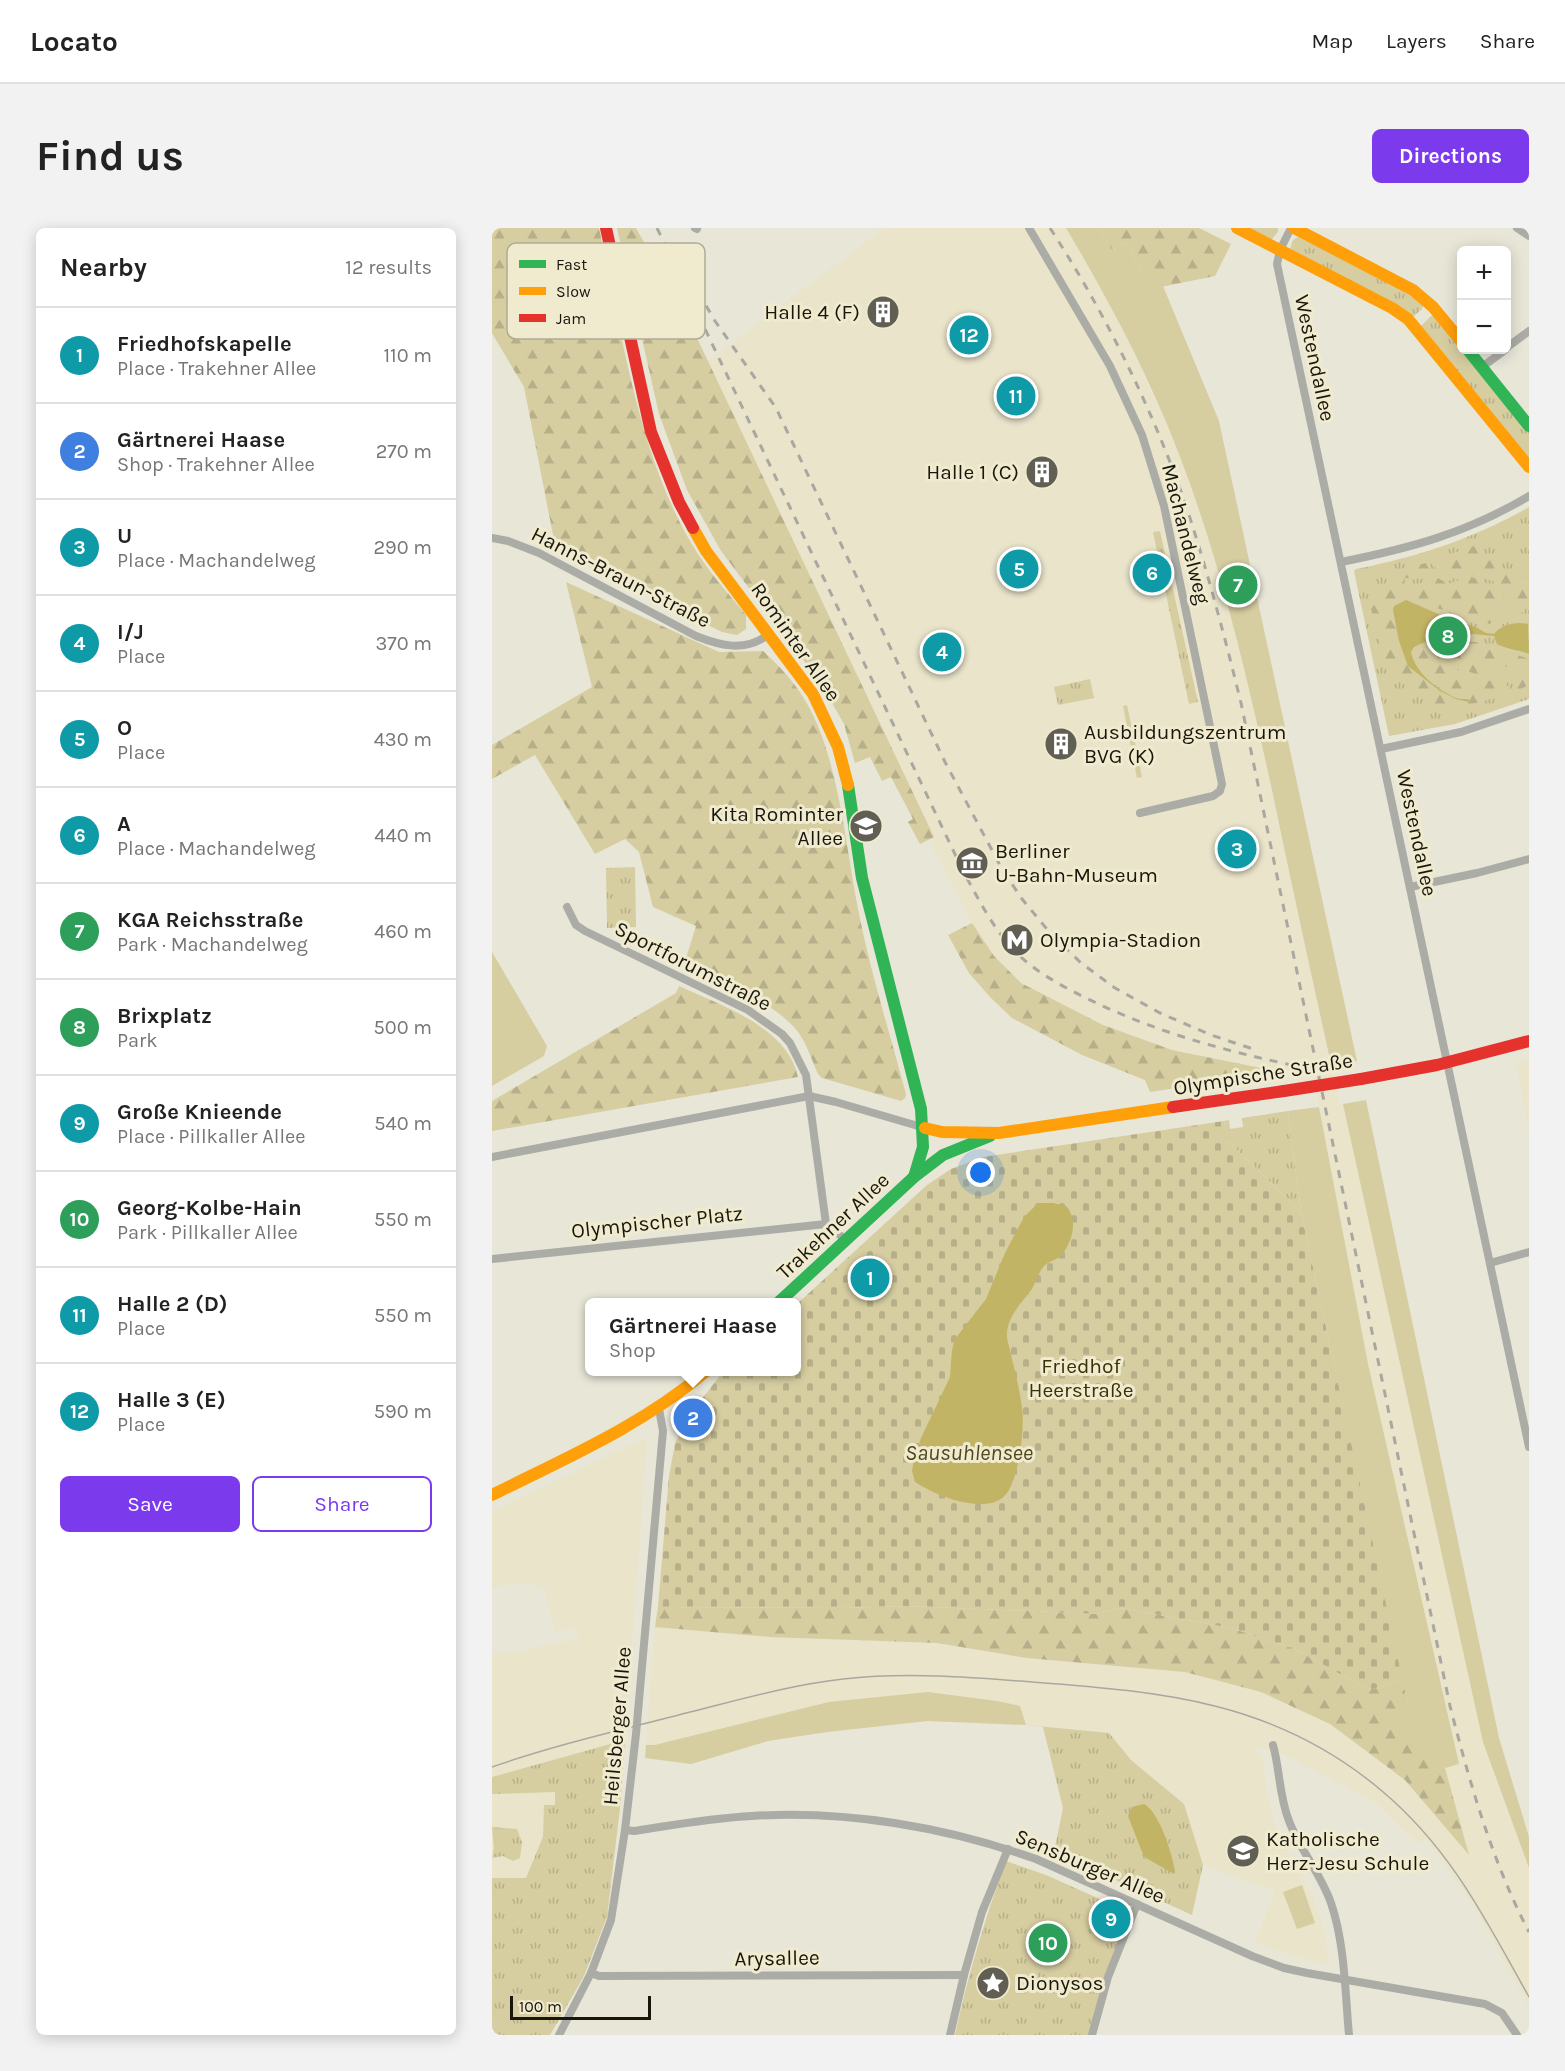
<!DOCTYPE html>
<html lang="en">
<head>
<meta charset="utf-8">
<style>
  body { margin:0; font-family:Karla,sans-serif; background:#f2f2f2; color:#222 }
  .controls { position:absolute; right:18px; top:18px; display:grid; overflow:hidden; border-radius:9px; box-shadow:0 3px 15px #0003 }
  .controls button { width:54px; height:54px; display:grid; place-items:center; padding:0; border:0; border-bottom:2px solid #e0e0e0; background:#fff; color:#222; font:30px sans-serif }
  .scale { position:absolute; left:18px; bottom:15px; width:141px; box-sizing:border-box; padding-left:6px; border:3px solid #19170d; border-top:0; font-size:16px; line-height:21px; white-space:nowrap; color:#19170d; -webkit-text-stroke:4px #f0ebcf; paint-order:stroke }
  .you { position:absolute; left:489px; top:945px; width:21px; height:21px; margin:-15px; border:4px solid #fff; border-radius:50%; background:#1a73e8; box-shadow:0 0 0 9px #1a73e833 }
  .badge { display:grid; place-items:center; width:39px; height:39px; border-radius:50%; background:#7c3aed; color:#fff; font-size:20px; font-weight:700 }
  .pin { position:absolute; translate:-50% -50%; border:3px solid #fff; box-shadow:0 2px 6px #0006 }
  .popup { position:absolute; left:93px; top:1070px; width:216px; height:78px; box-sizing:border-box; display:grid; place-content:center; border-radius:9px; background:#fff; filter:drop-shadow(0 2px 4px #0005); font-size:20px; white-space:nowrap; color:#767676 }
  .popup b { font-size:22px; color:#222 }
  .popup::after { content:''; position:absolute; left:50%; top:100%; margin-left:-12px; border:12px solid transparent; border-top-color:#fff }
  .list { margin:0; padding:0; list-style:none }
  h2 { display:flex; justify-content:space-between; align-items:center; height:78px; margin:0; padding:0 24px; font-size:26px }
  h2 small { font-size:20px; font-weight:400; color:#767676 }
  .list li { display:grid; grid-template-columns:39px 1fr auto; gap:18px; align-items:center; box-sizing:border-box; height:96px; padding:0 24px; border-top:2px solid #e0e0e0 }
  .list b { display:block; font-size:22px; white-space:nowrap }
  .list p { margin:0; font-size:20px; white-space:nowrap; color:#767676 }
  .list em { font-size:20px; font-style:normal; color:#767676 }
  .actions { display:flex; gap:12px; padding:18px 24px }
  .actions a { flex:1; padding:14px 0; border:2px solid #7c3aed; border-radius:9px; text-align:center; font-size:21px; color:#7c3aed }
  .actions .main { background:#7c3aed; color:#fff }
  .map { position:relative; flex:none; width:1037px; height:1807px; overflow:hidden; border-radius:9px }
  header { display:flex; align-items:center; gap:36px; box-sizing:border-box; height:84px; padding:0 30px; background:#fff; border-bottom:2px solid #e0e0e0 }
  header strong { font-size:28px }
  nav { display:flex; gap:33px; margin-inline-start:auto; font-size:21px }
  .intro { display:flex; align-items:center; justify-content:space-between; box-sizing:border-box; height:144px; padding:0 36px }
  h1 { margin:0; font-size:42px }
  .button { padding:15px 27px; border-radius:9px; background:#7c3aed; color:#fff; font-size:21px; font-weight:700 }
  main { display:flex; gap:36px; padding:0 36px }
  aside { flex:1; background:#fff; border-radius:9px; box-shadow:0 3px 15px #0003 }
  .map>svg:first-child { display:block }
</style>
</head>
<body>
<header>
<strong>Locato</strong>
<nav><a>Map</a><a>Layers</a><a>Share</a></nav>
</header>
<div class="intro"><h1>Find us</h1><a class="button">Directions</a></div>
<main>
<aside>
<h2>Nearby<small>12 results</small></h2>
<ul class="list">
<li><span class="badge" style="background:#0f9aa8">1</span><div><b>Friedhofskapelle</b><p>Place · Trakehner Allee</p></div><em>110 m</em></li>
<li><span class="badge" style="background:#3f7fe0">2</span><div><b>Gärtnerei Haase</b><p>Shop · Trakehner Allee</p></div><em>270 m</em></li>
<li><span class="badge" style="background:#0f9aa8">3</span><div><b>U</b><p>Place · Machandelweg</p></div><em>290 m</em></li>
<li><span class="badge" style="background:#0f9aa8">4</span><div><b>I/J</b><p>Place</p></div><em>370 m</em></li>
<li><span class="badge" style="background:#0f9aa8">5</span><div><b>O</b><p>Place</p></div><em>430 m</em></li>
<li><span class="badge" style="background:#0f9aa8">6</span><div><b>A</b><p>Place · Machandelweg</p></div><em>440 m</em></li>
<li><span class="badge" style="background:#2e9e5b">7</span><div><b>KGA Reichsstraße</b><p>Park · Machandelweg</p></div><em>460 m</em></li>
<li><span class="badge" style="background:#2e9e5b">8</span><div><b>Brixplatz</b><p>Park</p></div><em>500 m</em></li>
<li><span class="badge" style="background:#0f9aa8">9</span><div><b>Große Knieende</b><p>Place · Pillkaller Allee</p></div><em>540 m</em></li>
<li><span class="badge" style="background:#2e9e5b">10</span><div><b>Georg-Kolbe-Hain</b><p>Park · Pillkaller Allee</p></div><em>550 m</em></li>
<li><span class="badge" style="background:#0f9aa8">11</span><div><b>Halle 2 (D)</b><p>Place</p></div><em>550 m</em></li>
<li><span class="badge" style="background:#0f9aa8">12</span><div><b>Halle 3 (E)</b><p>Place</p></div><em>590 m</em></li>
</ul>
<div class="actions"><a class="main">Save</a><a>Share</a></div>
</aside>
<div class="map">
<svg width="1037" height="1807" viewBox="0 0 1037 1807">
  <defs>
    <pattern id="grass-tufts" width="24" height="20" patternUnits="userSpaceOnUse" patternTransform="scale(1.5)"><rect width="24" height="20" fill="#d6cda1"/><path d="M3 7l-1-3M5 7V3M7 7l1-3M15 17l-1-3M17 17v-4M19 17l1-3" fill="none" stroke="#b7af89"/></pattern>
    <pattern id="forest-firs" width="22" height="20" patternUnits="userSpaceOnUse" patternTransform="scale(1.5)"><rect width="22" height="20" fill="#d6cda1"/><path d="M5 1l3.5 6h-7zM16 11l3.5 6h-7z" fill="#b7af89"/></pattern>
    <pattern id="cemetery-stones" width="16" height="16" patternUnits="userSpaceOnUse" patternTransform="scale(1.5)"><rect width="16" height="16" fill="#d6cda1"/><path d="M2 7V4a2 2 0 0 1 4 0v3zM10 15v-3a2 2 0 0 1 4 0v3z" fill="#b7af89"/></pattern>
  </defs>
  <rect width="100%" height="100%" fill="#e8e6d7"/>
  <g fill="#e9e4ca">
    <path d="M393,0h181l35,59 37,75 41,91 23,65 40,135 97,451h4l140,638 46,126v139l-57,-105 -46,-63 -9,4 -41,-40 -86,-46 -26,-8 -9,-2 8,12 3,30 7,29 7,19 34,62 10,33 5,28 -4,3 -28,-6 -42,-14 20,-52 -72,-26 -19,-61 -53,-44 -23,-27 -82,-8 -6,-19 -23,-5 -69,-9 -273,53h-9l9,-118 115,10 167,6 90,15 158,14 76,20 69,32 75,56 64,73 -24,-85 14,-4 -91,-400 -56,-296 -32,4 -108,-22 -69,-25 -82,-42 -27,-27 -22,-33 -43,-83 5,-4 -226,-475z"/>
    <path d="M1037,832v73l-13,-71z"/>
    <path d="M153,1210l2,4 -22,298 -133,37v-123l33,-3 1,-2 54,-11 -5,-9 -20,3 -11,-44 -13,-5 -29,2 -10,3v-76z"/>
    <path d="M63,1563v14l-11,1 -1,31 -17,41h-34v-84z"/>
  </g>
  <g fill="url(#grass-tufts)">
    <path d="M750,0h36v4l-7,8z"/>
    <path d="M806,9l104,52 21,16 -1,4 -8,7h-4l-120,-67 3,-9z"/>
    <path d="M939,88l6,1 92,115v32l-108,-138z"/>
    <path d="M1037,279v192l-74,25 -66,12 -35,-165 2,-2c64,-13 116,-30 173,-62z"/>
    <path d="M668,303l38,171 -9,2 -36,-172z"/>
    <path d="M598,451l4,19 -36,7 -4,-18z"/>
    <path d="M635,477l15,72 -5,1 -14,-72z"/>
    <path d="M143,639l1,60 -29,1 -1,-60z"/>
    <path d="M796,883l13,101 -73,-71 -4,-20 5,-1 1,9 13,-2 -1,-9z"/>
    <path d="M534,1497l83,8 22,27 53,44 19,61 -11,50 -138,-63 9,-44 -20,-81z"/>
    <path d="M133,1512l-5,68 -13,109 -23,59 -34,59h-58v-157h34l17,-41 1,-32h11v-13l-63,2v-17z"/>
    <path d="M0,1599l25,2 5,13 -2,16 -7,3 -10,-5 -11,2 2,-10z"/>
    <path d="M514,1633l40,14 83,37 -23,61 -17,62h-134c13,-60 30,-117 51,-174z"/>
  </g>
  <g fill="url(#forest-firs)">
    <path d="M0,0h107c23,105 40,235 99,326 14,22 32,41 48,61v14l-9,6 -15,-3 -166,-82 -32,-163 -32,-54z"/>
    <path d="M125,0h19l61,110 237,499 -14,7 -12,-22 5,-3 -22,-42 -9,4 -12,-24 -15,6 -11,-39 -24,-42 -99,-131 -34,-61 -28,-76z"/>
    <path d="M606,0h101l32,16 -16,32 -64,13 -25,-47 -14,8z"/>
    <path d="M985,317l13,16 14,8 10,2 6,7h9v26l-6,9c-17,-5 -20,-16 -27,-31l-31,-9 -17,8 -5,-3 -12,-17z"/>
    <path d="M934,335l9,11 -23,6 -2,-2h-5l-1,7 7,1 27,-8 10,6 21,-8 23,9 11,19 -13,20 -80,-24 -17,10 6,31 9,25 37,28 11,5 13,3c-23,-10 -52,-22 -58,-50l8,-9 24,-1 -7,15 30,18 15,5 16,1 11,5 3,7 -70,20 -2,-6 -43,-28h-7l-18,-70 21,-38z"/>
    <path d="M74,354l153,70 44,-1c19,17 36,36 48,60 29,57 35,139 48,203 12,60 31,120 47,180l-1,4 -4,3 -79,-23 -4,-4c-14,-33 -14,-42 -45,-65l-90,-41 13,-42 -43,-19 -14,-55 -14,-13 -30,15 -60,-99 -43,24v-34l100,-58z"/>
    <path d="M971,414h17l49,17v26l-13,6 -3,-8 4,-8 -4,-7 -7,-2 -8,4 -1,8c-23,-1 -38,-11 -57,-23l7,-9z"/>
    <path d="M480,695l22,33 27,27 82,42 69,25 108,22 -130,20 -5,-12 -63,-25 -70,-37 -21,-20 -22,-25 -21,-38z"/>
    <path d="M187,758c41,19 109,41 119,91l-306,54v-30l184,-108z"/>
    <path d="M416,1378l189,8 24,-6 110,20 64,21 74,41 34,-10 5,25 -12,14 49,49 24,87 -64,-75 -75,-56 -69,-32 -76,-20 -158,-14 -90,-15 -167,-6 -115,-10 3,-20 182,1z"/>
  </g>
  <path fill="url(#cemetery-stones)" d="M732,893l4,20 73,71 102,468 -34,10 -74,-41 -64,-21 -110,-20 -24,6 -189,-8 -68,2 -182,-1 11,-131 6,-33 17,-32 31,-39h73l1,-68 130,-119 24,-16 32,-12z"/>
  <g fill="#d6cda1">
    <path d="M574,0h32l14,22 14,-8 25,47 12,-3 56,135 138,640 -26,3c-20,-91 -40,-182 -59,-274 -25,-113 -51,-227 -93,-336 -30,-78 -70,-154 -113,-226z"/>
    <path d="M0,724l55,94 -3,10 -52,30z"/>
    <path d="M874,872l133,638 30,99v31l-46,-126 -140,-638z"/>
    <path d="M827,879l49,257 91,400 -14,4 -50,-49 13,-14 -107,-493 -13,-101z"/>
    <path d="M436,1464l69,9 23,5 6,19 -98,-4 -101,11 -59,9 -77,23 -46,-6 1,-13h9l174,-43z"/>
    <path d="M810,1657l13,38 -18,6 -14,-37z"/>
  </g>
  <g fill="#c2b465">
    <path d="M914,372l46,20 24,7 10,6 8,1c7,-9 22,-13 34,-10l1,30c-10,-4 -23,-5 -32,-10l-3,-8 -21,-2 -21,7 -27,1 -11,5 -3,5c4,21 27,38 45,46 5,2 9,0 14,2l-1,2 -13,-3 -16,-8 -32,-25 -9,-25 -6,-31 1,-4z"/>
    <path d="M546,975h15l13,3c13,14 6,37 -5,50 -5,4 -11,5 -16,9 -6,6 -9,17 -13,24 -10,13 -23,26 -25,43 -1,7 3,16 4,23 4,17 9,35 11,53 3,19 -3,80 -21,91 -22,14 -66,-4 -86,-17l-3,-11 2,-12 7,-21 29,-61 2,-27 3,-11 31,-40 19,-46 19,-36z"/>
    <path d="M652,1576c16,9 28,50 31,68l-1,2 -28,-16 -4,-6 -14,-36 4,-9z"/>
  </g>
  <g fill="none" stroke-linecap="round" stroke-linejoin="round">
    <g stroke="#acaca7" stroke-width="8">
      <path d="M203,0l2,1"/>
      <path d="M537,0l81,138 32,69 22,71 58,278 -2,7 -7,5 -73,17"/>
      <path d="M799,0l-11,22 -3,14 252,1183"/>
      <path d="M1025,0l12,8"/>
      <path d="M1014,120l23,-17"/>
      <path d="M990,139l23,-17"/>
      <path d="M0,310l16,3 31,12 157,83c25,10 48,16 72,-1"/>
      <path d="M849,334c70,-14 126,-29 188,-66"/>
      <path d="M889,521l80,-17 68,-23"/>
      <path d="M918,659l67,-14 52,-14"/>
      <path d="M75,679l9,18 9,6 163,79 34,24 8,9 16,32 20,149"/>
      <path d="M0,929l317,-61 27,6 89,26"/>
      <path d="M0,1031l334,-35 20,16"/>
      <path d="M998,1035l39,-11"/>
      <path d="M781,1517c7,25 6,51 16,76 11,29 32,53 42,82 14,41 14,89 18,132"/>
      <path d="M133,1602l9,1c39,-6 78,-13 118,-15 95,-6 194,11 284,43l216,97 32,12 23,5 178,31 17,9 15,22"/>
      <path d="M99,1745l8,3 365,-1"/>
      <path d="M67,1807l32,-62 20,-53 14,-90 11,-96 27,-303 -4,-22"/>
      <path d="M458,1807l14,-60 18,-63 26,-63"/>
      <path d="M600,1807l16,-58 29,-73"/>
    </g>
    <g stroke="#30b455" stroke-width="12">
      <path d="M976,122l61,76"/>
      <path d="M356,557l14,93 59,231 2,38 -9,30"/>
      <path d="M287,1074l135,-125 29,-22 47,-19"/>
    </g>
    <g stroke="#ff9f0a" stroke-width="12">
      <path d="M745,0l155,80 16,11 121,148"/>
      <path d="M802,0l119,62 20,17 28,34"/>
      <path d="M201,300l13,23 107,143 25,53 10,38"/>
      <path d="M433,900l17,4 57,1 174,-26"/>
      <path d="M0,1267c74,-37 149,-69 213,-123"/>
    </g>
    <g stroke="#e5322d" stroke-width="12">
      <path d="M114,0l45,204 28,70 14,26"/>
      <path d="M869,851l76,-14 92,-24"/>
      <path d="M681,879l111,-16"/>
    </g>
    <path stroke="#a9a8a0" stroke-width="1.5" d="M0,1539c63,-22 129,-37 194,-54 52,-13 104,-28 157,-34 63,-7 126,-2 189,3 132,10 244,19 350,109 69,58 104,129 147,206"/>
    <g stroke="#a9a8a0" stroke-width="3" stroke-dasharray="8 8" stroke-linecap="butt">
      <path d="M165,0l306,643c15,27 28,54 49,77 21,23 48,37 76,51 70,34 137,52 213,68"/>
      <path d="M558,0c54,83 100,176 133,269 23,68 41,137 58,206l209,1003c20,78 42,155 79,226"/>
      <path d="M198,50l25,43 61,87 169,354 57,107 20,30 29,35 30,29 34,25 45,25 51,22 42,14"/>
    </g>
    <path stroke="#e5322d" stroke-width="12" d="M792,863l77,-12"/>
  </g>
  <defs>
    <symbol id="building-disc" viewBox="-11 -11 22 22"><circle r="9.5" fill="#615f54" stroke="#f0ebcf"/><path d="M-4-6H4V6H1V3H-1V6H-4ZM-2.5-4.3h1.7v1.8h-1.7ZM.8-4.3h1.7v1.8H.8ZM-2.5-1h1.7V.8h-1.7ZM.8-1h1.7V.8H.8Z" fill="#fff"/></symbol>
    <symbol id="school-disc" viewBox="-11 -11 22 22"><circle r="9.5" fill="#615f54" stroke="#f0ebcf"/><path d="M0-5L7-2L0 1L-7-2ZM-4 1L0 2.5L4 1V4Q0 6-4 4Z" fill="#fff"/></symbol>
    <symbol id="museum-disc" viewBox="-11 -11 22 22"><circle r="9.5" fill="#615f54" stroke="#f0ebcf"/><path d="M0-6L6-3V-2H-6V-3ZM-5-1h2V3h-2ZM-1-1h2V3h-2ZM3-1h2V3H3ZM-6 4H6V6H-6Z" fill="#fff"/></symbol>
    <symbol id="metro-disc" viewBox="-11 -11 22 22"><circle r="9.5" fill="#615f54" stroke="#f0ebcf"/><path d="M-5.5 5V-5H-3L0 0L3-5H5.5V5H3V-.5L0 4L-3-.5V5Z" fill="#fff"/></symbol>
    <symbol id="sight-disc" viewBox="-11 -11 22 22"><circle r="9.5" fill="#615f54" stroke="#f0ebcf"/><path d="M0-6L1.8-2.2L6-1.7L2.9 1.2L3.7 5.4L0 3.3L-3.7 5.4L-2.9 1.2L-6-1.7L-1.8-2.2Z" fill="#fff"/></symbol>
  </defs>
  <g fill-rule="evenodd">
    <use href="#building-disc" x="372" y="65" width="38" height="38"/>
    <use href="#building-disc" x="531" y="225" width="38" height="38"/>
    <use href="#building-disc" x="550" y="497" width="38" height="38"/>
    <use href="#school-disc" x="355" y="579" width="38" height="38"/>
    <use href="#museum-disc" x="461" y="616" width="38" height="38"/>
    <use href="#metro-disc" x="506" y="693" width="38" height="38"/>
    <use href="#school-disc" x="732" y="1604" width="38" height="38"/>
    <use href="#sight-disc" x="482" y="1736" width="38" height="38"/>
  </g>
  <g text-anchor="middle" stroke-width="6" stroke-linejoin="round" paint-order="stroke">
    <g font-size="21" fill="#19170d" stroke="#f0ebcf" text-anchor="start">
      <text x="368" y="91" text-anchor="end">Halle 4 (F)</text>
      <text x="527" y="251" text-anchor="end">Halle 1 (C)</text>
      <text x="592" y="511">Ausbildungszentrum<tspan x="592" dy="24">BVG (K)</tspan></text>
      <text x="351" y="593" text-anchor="end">Kita Rominter<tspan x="351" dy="24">Allee</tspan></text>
      <text x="503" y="630">Berliner<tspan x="503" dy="24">U-Bahn-Museum</tspan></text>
      <text x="548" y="719">Olympia-Stadion</text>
      <text x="774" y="1618">Katholische<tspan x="774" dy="24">Herz-Jesu Schule</tspan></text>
      <text x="524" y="1762">Dionysos</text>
    </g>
    <g font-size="21" fill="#19170d" stroke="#f0ebcf">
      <text transform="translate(823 130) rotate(78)" y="7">Westendallee</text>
      <text transform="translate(694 306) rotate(76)" y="7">Machandelweg</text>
      <text transform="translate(129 349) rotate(27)" y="7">Hanns-Braun-Straße</text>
      <text transform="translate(304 414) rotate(55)" y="7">Rominter Allee</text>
      <text transform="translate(925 605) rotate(78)" y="7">Westendallee</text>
      <text transform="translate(201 738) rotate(27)" y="7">Sportforumstraße</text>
      <text transform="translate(771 846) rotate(-9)" y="7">Olympische Straße</text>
      <text transform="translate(165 994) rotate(-6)" y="7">Olympischer Platz</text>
      <text transform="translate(341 998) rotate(-43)" y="7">Trakehner Allee</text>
      <text transform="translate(125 1498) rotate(-85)" y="7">Heilsberger Allee</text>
      <text transform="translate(598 1638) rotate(23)" y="7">Sensburger Allee</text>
      <text transform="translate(285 1730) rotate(-1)" y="7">Arysallee</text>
    </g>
    <g font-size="21" fill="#3a3204" stroke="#f0ebcf">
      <text x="589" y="1145">Friedhof<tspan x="589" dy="24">Heerstraße</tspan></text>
    </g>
    <g font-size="22" font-style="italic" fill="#50481e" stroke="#f0ebcf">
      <text x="477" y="1232">Sausuhlensee</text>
    </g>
  </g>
  <rect x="15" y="15" width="198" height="96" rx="9" fill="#f0ebcf" stroke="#b0ab95" stroke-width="1.5"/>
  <rect x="27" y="32" width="27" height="8" fill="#30b455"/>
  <rect x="27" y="59" width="27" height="8" fill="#ff9f0a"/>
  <rect x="27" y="86" width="27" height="8" fill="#e5322d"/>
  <g font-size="16" fill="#19170d">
    <text x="64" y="42">Fast</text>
    <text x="64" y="69">Slow</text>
    <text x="64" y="96">Jam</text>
  </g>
</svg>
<div class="controls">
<button>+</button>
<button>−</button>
</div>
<div class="scale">100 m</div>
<div class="you"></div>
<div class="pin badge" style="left:378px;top:1050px;background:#0f9aa8">1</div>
<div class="pin badge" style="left:201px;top:1190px;background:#3f7fe0">2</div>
<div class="popup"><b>Gärtnerei Haase</b>Shop</div>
<div class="pin badge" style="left:745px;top:621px;background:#0f9aa8">3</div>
<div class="pin badge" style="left:450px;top:424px;background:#0f9aa8">4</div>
<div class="pin badge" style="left:527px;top:341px;background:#0f9aa8">5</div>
<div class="pin badge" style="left:660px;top:345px;background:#0f9aa8">6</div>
<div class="pin badge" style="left:746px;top:357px;background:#2e9e5b">7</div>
<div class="pin badge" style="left:956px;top:408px;background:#2e9e5b">8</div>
<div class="pin badge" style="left:619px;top:1691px;background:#0f9aa8">9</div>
<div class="pin badge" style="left:556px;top:1715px;background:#2e9e5b">10</div>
<div class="pin badge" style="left:524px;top:168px;background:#0f9aa8">11</div>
<div class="pin badge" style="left:477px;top:107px;background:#0f9aa8">12</div>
</div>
</main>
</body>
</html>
